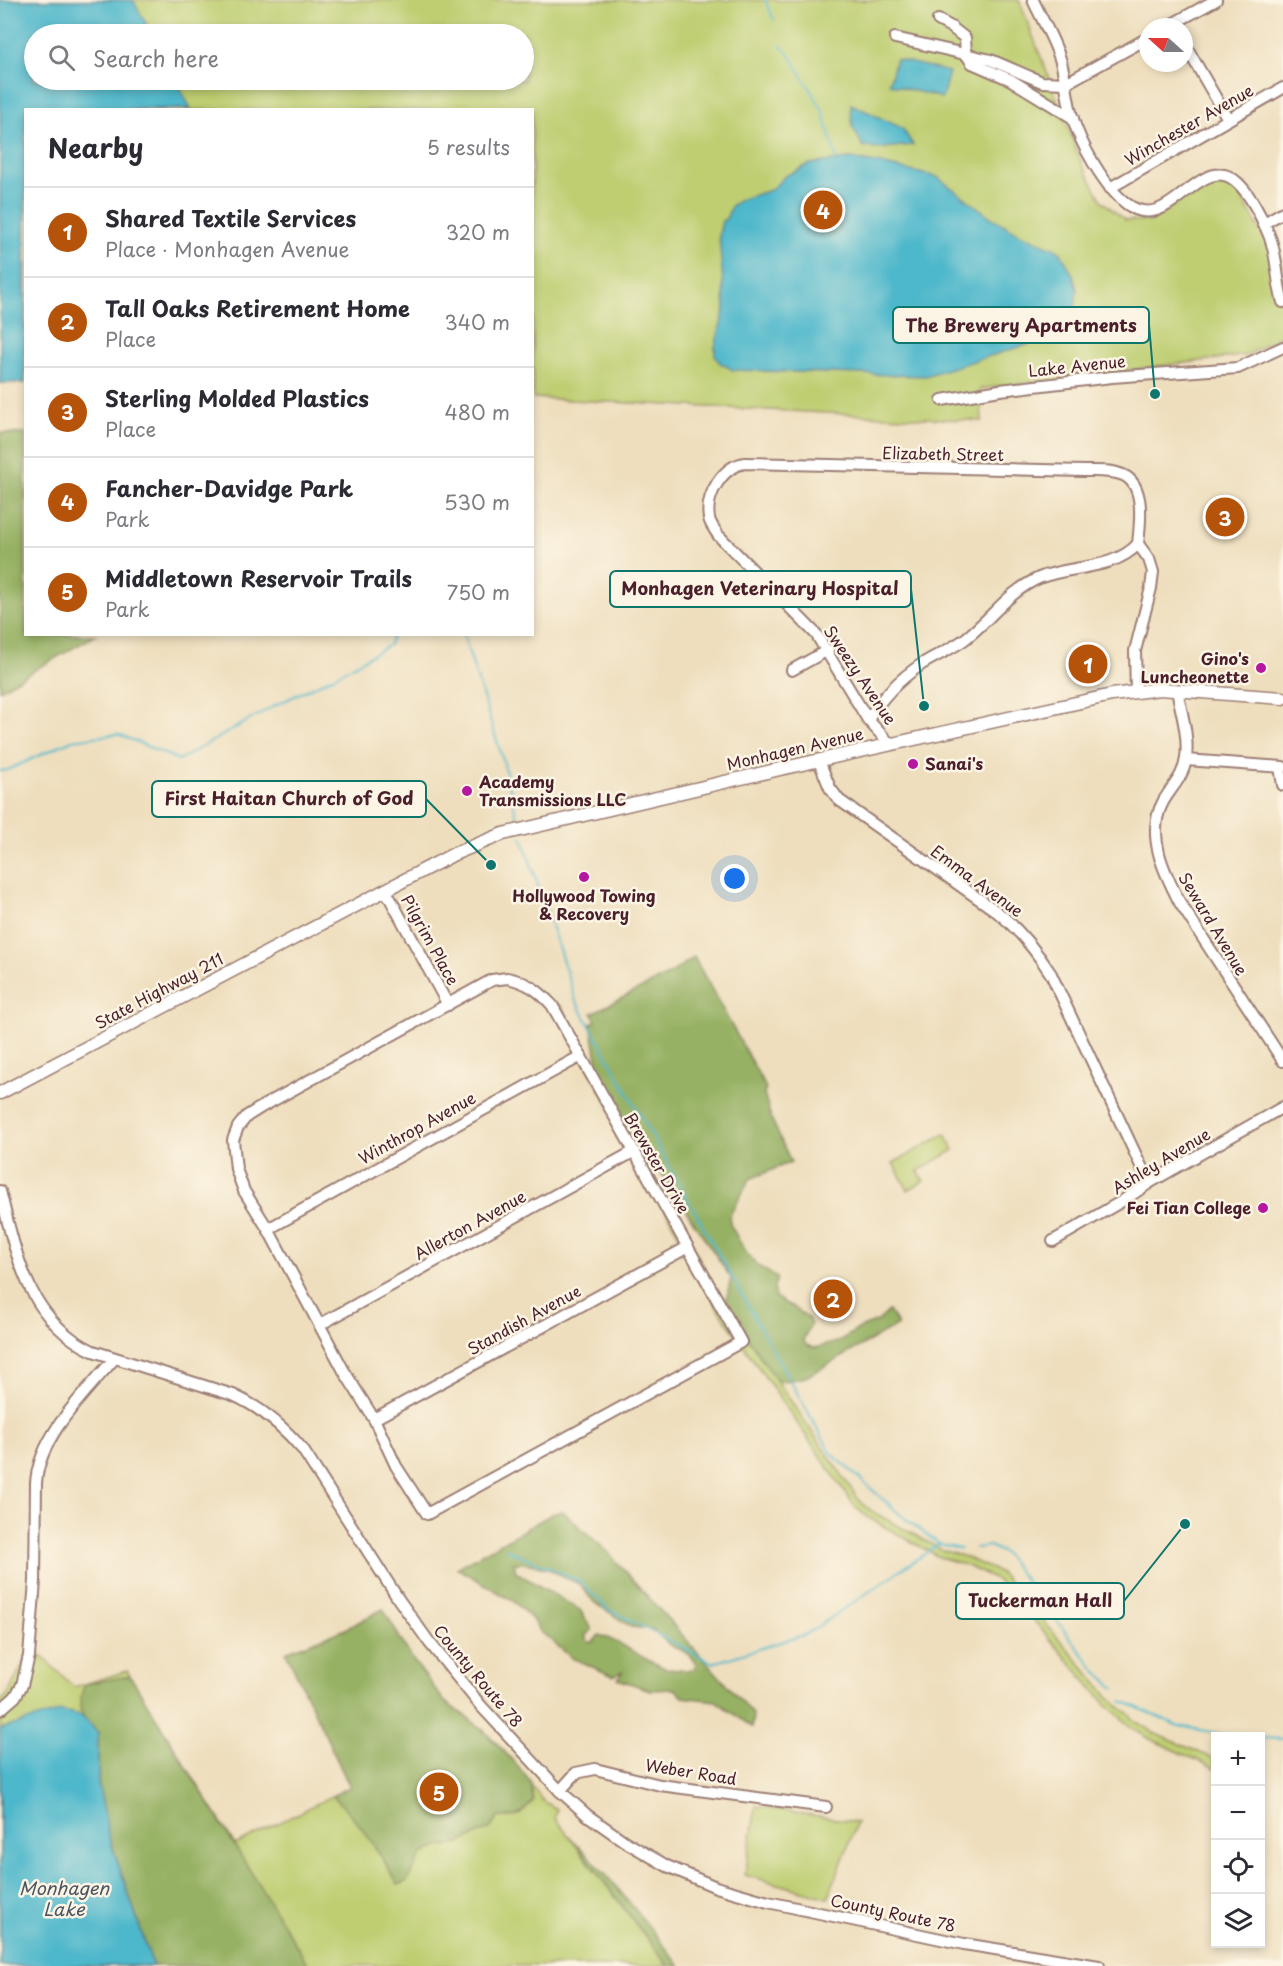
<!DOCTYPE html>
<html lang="en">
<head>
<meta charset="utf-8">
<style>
  body { margin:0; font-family:"Playpen Sans",sans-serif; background:#f7f7f7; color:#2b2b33 }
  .controls { position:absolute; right:18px; bottom:18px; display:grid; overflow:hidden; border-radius:0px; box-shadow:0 3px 9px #0003 }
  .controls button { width:54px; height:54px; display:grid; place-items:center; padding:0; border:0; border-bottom:2px solid #e1e1e2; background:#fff; color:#2b2b33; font:30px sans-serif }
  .compass { position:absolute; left:1139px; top:18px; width:54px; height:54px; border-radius:50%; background:#fff; box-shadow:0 3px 9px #0003; rotate:291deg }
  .you { position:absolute; left:735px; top:879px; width:21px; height:21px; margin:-15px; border:4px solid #fff; border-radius:50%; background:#1a73e8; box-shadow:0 0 0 9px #1a73e833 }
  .badge { display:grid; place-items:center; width:39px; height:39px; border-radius:50%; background:#b45309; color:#fff; font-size:20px; font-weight:700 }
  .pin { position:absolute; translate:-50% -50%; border:3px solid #fff; box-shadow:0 2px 6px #0006 }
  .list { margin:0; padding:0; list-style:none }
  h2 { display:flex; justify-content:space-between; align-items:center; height:78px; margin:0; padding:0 24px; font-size:26px }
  h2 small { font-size:20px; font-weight:400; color:#7c7c81 }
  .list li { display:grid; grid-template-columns:39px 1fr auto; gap:18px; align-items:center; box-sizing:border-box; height:90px; padding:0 24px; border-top:2px solid #e1e1e2 }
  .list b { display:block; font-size:22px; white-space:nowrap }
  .list p { margin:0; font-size:20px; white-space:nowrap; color:#7c7c81 }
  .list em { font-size:20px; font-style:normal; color:#7c7c81 }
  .icon { flex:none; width:33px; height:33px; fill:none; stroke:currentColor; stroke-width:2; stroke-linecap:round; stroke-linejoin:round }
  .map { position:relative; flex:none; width:1283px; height:1966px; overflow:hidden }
  .search { position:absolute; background:#fff; box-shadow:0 3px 9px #0003; left:24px; top:24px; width:510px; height:66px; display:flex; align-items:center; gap:15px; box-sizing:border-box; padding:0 21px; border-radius:33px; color:#7c7c81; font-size:22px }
  .panel { position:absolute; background:#fff; box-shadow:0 3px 9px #0003; left:24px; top:108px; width:510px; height:528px; border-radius:0px }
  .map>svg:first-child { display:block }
</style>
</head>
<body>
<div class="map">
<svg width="1283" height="1966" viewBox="0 0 1283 1966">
  <rect width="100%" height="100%" fill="#fcf5e5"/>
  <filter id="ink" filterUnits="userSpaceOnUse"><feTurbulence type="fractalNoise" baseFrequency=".0167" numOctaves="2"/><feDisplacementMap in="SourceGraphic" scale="12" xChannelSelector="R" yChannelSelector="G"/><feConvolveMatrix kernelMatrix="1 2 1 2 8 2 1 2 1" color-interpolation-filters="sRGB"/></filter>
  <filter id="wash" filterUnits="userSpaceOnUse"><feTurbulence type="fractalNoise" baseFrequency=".008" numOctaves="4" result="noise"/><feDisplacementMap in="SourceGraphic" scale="24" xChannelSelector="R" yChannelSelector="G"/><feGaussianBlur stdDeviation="1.35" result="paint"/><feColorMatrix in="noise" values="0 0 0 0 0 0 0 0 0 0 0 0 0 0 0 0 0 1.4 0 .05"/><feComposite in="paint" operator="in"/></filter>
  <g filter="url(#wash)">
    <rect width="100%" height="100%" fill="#eedebd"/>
    <g fill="#bece71" stroke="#84764e" stroke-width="1.5" fill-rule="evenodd">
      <path d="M0,0h1019l63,164 20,37 23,19 27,1 33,-24 41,-16 11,10 41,68 5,5v70l-35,21 -268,34 2,32 -449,-23 -1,-288h-506zM34,34h490v46h-490z"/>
      <path d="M558,1004l4,3 39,76 124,222 136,198 12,9 69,38 23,7 34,15 31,33 79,92 29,26 16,10 61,26v9l-65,-29 -17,-10 -29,-27 -79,-92 -31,-32 -32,-14 -23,-7 -70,-39 -13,-10 -138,-199 -162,-303z"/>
      <path d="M945,1134l9,16 -36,21 6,10 -16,9 -15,-27z"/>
      <path d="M383,1609l29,50 33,43 25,17 24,21 24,26 24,34 15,9 -2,9 113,148h-668v-264l8,-8 23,-48 43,41 53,-16 108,174 115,-58 -64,-135 58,-22z"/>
      <path d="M756,1806l101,16 -29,76 -83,-23z"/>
    </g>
    <g fill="#96b163" stroke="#706847" stroke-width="1.5" fill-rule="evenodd">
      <path d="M0,433l25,1 1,200 70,1 -96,55z"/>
      <path d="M694,957l72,131 -2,5 7,25 20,44 -41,17 -20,36v9l16,29 13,13 18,12 -3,10 2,10 18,10 14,10 3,6 -8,16 3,5 9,3 22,-6 23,-14 18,-7 11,-10 9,14 -92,52 -28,5 -53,-77 6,-27 -130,-195 -10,-59 5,-3 -4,-8 76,-38z"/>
      <path d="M562,1511l45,40 146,163 -1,13 -36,-26 -33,-4 -8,-8 -25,1 -32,-11 4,-7 -9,4 -41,-18 -32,-27 -9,-13 -18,-17 -56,-33 95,-54zM514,1563h13l21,6 31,15 15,18 37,25 21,2 19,17 15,6 10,11 -2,6c-38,8 -62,-25 -95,-34l-6,7h-5l-3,-6 7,-6 -12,-20 -64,-38z"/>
      <path d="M383,1609l29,50 33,43 37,27 36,37 13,17 2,18c-12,15 -15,17 -35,16l-8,12 -33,15 -19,3 -16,7 -16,28 -8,3c-19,-33 -37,-63 -66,-89l18,-9 -64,-135 58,-22z"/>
      <path d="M130,1676l179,290h-156l-44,-129 -11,-54v-50c-18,-19 -23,-23 -13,-49z"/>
      <path d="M569,1836c41,40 76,85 111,130h-12z"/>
    </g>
    <g fill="#4eb7cb" stroke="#4c6b7b" stroke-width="1.5">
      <path d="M0,0h133l19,34h-118v46h142l15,29 -165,1 -1,273h-25z"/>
      <path d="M896,59l53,13 -7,26 -53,-14z"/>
      <path d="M851,104l51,24 11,17 -38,4 -12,-3 -11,-20z"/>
      <path d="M850,159l26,4 61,14 55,41 28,16 40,17 13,24 4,15 -4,33 -47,22 -101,31 -192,-6 -14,-8 -4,-7v-8l10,-39 -6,-73 3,-14 4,-2 6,-14 10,-6 29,-9 14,-14 25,-12z"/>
      <path d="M61,1711l20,4 17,18v50l11,54 44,129h-153v-237z"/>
    </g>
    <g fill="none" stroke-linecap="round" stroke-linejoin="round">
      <g stroke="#4eb7cb" stroke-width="2">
        <path d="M765,0l9,20"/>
        <path d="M780,45l11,12 31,52 15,51"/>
        <path d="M463,634l40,126 15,62"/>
        <path d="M0,771l8,-1 64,-30 46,-6 61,26 95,-54 59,-29 56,-32 4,-11"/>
        <path d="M522,837l54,164 255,452 73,65 35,26 21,5"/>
        <path d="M975,1548l15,-2 15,8 91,117 19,17"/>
        <path d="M506,1549l73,32 29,28 105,54 94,-29 132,-90"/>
        <path d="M1122,1701l57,25 54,10"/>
        <path d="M1260,1738l23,1"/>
      </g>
    </g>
  </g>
  <g filter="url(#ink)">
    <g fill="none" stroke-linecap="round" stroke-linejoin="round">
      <defs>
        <g id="minor">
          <path d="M1033,0c9,20 22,41 28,62 5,18 6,36 11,54 8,27 32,71 55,88 38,29 64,-35 97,-29 20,4 38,43 45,60 9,21 7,46 14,67"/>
          <path d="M938,20l13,7 14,11 1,16 6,9 39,17 62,38"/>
          <path d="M1167,27l49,-27"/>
          <path d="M895,38l96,22 51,22 24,1"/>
          <path d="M1184,43l44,76"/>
          <path d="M1066,83l82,-45"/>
          <path d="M1110,188l173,-100"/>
          <path d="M1263,224l20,-12"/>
          <path d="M942,400l58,-10 112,-13 126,-9 45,-21"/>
          <path d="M792,670l36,-20"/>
          <path d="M1177,690c4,21 12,46 9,68 -2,19 -15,29 -23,44 -18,33 2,72 17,101l103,158"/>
          <path d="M868,720c13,-22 33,-42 54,-56 14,-9 30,-15 43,-25 26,-20 44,-48 74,-61 31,-13 74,-7 99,-34"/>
          <path d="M890,744l-22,-24 -52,-86 -98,-99c-3,-5 -8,-11 -9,-17 -4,-23 14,-52 36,-55l340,8c12,0 26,-1 38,4 23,10 17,49 15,69l11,15 4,13 -2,16 -16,63 1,41"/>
          <path d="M1186,760l97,7"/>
          <path d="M819,761l11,27 9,12 157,111c23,18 39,38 55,63l98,209"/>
          <path d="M1280,767l3,18"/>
          <path d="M386,891l62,114"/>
          <path d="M507,978c20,4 31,12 45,27l189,337 -314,172 -31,-48 -22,-47 -30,-48 -76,-142 -24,-38 -8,-22 -3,-29 5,-13 9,-11 16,-10 229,-126z"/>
          <path d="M0,1191c16,63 28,130 93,160l140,44c29,13 50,31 70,55l96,150 30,42 52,64 79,85 27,24 37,26 43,25 49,21 52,15 196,42 135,22"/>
          <path d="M268,1229l313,-173"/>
          <path d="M1053,1241l71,-41 25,-17 134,-76"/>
          <path d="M321,1324l312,-172"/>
          <path d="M374,1419l314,-172"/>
          <path d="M0,1710l15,-13 7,-12 7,-29 6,-75 1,-98c3,-47 49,-90 78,-124"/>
          <path d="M560,1791l16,-18 19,-4 65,16 166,22"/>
        </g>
        <path id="major" d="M0,1093l454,-239 49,-20 277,-65 332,-74 48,-6 123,9"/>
      </defs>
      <use href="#minor" stroke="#9c7e74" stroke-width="14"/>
      <use href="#major" stroke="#9c7e74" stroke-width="15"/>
      <use href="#minor" stroke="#fff" stroke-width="10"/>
      <use href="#major" stroke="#fff" stroke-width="12"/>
    </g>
  </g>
  <g fill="#b5179e" stroke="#fcf5e5" stroke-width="2">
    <circle cx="1261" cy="668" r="6"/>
    <circle cx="913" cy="764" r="6"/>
    <circle cx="467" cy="791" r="6"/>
    <circle cx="584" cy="877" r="6"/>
    <circle cx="1263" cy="1208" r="6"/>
  </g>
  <g text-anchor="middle" stroke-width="5" stroke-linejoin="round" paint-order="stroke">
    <g font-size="16" fill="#4a1f2b" stroke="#fcf5e5">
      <text transform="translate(1189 125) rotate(-30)" y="6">Winchester Avenue</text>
      <text transform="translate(1077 366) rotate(-6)" y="6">Lake Avenue</text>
      <text transform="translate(943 454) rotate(1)" y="6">Elizabeth Street</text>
      <text transform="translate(860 675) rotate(56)" y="6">Sweezy Avenue</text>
      <text transform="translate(795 749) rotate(-13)" y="6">Monhagen Avenue</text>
      <text transform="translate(977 881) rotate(36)" y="6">Emma Avenue</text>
      <text transform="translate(1213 924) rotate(59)" y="6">Seward Avenue</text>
      <text transform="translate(430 940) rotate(61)" y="6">Pilgrim Place</text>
      <text transform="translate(159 991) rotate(-28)" y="6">State Highway 211</text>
      <text transform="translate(417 1128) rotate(-29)" y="6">Winthrop Avenue</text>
      <text transform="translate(1161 1161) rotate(-31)" y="6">Ashley Avenue</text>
      <text transform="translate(657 1163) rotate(60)" y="6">Brewster Drive</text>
      <text transform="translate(470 1225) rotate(-29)" y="6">Allerton Avenue</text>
      <text transform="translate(524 1320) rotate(-29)" y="6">Standish Avenue</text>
      <text transform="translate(478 1676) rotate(50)" y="6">County Route 78</text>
      <text transform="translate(691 1772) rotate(9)" y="6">Weber Road</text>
      <text transform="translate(893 1913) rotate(12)" y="6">County Route 78</text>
    </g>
    <g font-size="16" font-weight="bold" fill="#4a1f2b" stroke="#fcf5e5" text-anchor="end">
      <text x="1249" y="665">Gino's<tspan x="1249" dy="18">Luncheonette</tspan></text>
      <text x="925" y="770" text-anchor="start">Sanai's</text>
      <text x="479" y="788" text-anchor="start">Academy<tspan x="479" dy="18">Transmissions LLC</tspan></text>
      <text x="584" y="902" text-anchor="middle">Hollywood Towing<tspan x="584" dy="18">&amp; Recovery</tspan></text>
      <text x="1251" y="1214">Fei Tian College</text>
    </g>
    <g font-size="18" font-style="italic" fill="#4b5463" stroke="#fcf5e5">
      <text x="64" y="1895">Monhagen<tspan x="64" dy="21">Lake</tspan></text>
    </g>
  </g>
  <path fill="none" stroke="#0f766e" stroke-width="2" d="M1155 394L1149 325M924 706L911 589M491 865L426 799M1185 1524L1124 1601"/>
  <g fill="#0f766e" stroke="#fcf5e5" stroke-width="2">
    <circle cx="1155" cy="394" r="6"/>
    <circle cx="924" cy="706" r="6"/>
    <circle cx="491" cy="865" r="6"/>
    <circle cx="1185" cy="1524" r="6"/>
  </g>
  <g fill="#fcf5e5" stroke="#0f766e" stroke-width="2">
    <rect x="893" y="307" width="256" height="36" rx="6"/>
    <rect x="610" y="571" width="301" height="36" rx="6"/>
    <rect x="152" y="781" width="274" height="36" rx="6"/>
    <rect x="956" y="1583" width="168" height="36" rx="6"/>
  </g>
  <g font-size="18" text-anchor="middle" font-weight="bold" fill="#4a1f2b">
    <text x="1021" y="332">The Brewery Apartments</text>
    <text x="760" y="595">Monhagen Veterinary Hospital</text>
    <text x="289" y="805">First Haitan Church of God</text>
    <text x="1040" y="1607">Tuckerman Hall</text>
  </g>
</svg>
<div class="controls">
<button>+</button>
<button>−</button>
<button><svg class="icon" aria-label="locate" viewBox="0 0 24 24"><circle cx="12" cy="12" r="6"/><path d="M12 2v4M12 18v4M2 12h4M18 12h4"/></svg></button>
<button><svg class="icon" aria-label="layers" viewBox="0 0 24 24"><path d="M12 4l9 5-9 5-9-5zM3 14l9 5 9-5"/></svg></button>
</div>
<svg class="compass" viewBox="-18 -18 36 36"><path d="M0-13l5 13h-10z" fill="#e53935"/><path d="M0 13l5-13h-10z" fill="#7c7c81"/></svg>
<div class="you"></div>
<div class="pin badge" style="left:1088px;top:664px">1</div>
<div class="pin badge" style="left:833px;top:1299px">2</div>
<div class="pin badge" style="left:1225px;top:517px">3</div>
<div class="pin badge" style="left:823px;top:210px">4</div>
<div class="pin badge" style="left:439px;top:1792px">5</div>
<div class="search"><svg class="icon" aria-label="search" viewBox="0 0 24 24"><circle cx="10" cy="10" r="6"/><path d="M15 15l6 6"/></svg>Search here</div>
<section class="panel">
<h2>Nearby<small>5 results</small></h2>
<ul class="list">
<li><span class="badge">1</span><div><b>Shared Textile Services</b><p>Place · Monhagen Avenue</p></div><em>320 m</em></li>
<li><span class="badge">2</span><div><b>Tall Oaks Retirement Home</b><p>Place</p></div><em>340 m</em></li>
<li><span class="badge">3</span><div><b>Sterling Molded Plastics</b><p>Place</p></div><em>480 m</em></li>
<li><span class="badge">4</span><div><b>Fancher-Davidge Park</b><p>Park</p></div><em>530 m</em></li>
<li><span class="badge">5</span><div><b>Middletown Reservoir Trails</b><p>Park</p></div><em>750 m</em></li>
</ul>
</section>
</div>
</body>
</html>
